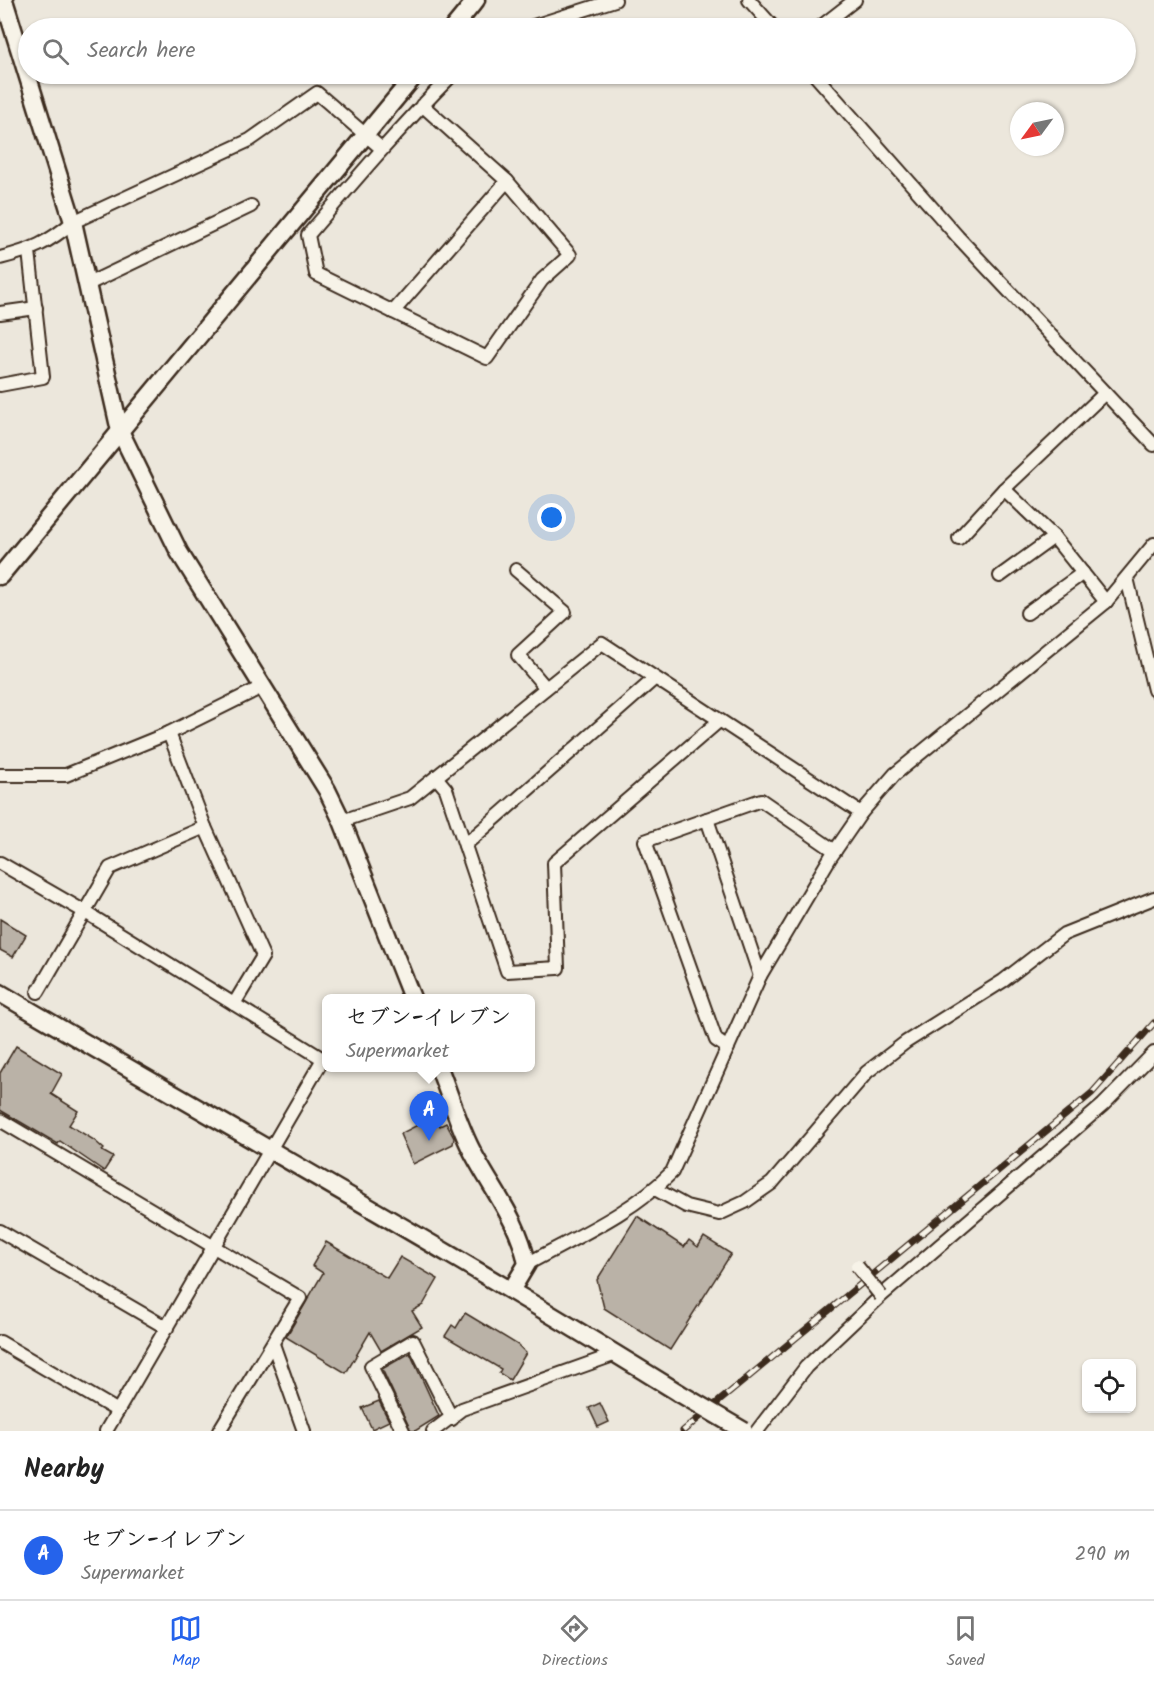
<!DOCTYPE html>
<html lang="en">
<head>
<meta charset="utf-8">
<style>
  body { margin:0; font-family:Kalam,"Klee One",sans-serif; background:#f2f2f2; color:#222 }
  .controls { position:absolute; right:18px; bottom:18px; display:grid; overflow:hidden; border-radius:9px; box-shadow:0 2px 4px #0004 }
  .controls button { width:54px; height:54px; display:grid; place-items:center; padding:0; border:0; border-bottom:2px solid #e0e0e0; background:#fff; color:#222; font:30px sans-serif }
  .compass { position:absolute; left:1010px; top:102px; width:54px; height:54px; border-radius:50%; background:#fff; box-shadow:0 2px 4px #0004; rotate:237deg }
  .you { position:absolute; left:552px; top:518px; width:21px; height:21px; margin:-15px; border:4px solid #fff; border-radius:50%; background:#1a73e8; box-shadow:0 0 0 9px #1a73e833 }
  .badge { display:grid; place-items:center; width:39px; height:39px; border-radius:50%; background:#2563eb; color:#fff; font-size:20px; font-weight:700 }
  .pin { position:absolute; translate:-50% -50px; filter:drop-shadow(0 2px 3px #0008) }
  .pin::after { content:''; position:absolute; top:32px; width:21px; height:18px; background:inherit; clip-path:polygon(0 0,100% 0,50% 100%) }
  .popup { position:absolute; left:322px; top:994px; width:213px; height:78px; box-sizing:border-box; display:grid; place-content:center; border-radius:9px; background:#fff; filter:drop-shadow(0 2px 4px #0005); font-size:20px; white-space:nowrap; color:#767676 }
  .popup b { font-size:22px; color:#222 }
  .popup::after { content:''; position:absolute; left:50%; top:100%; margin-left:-12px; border:12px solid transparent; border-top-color:#fff }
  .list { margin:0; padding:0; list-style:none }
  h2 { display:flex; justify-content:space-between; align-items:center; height:78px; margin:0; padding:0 24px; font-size:26px }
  h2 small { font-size:20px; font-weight:400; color:#767676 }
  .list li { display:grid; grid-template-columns:39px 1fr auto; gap:18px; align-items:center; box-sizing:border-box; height:90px; padding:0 24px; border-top:2px solid #e0e0e0 }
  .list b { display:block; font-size:22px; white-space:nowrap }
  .list p { margin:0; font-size:20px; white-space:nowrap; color:#767676 }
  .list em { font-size:20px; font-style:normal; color:#767676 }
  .icon { flex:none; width:33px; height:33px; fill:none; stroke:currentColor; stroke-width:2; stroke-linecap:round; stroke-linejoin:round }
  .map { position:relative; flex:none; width:1154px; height:1431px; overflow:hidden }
  .search { position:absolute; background:#fff; box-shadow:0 2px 4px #0004; left:18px; right:18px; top:18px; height:66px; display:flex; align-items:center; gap:15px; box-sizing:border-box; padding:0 21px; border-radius:33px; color:#767676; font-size:22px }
  .sheet { height:168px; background:#fff }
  nav { display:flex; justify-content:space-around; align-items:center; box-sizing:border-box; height:84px; border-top:2px solid #e0e0e0; background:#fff; font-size:16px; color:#767676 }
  nav a { display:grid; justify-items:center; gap:3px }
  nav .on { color:#2563eb }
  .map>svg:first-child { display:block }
</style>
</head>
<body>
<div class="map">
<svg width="1154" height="1431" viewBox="0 0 1154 1431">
  <rect width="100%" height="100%" fill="#ece7dc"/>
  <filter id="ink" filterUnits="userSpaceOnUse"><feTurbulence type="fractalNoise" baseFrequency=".0167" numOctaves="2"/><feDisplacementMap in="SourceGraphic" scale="12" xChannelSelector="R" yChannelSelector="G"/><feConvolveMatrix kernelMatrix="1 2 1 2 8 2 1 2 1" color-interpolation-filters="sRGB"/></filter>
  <g filter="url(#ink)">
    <g fill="#bab2a7" stroke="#3b2a1e" stroke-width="1.5">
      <path d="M0,919l26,16 -13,22 -13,-7z"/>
      <path d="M16,1046l46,28 -11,20 27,17 -9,14 25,15 10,9 -2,2 11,6 -9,14 -44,-30 -2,3 -58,-34v-37z"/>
      <path d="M435,1116l5,10 6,-3 8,15 -1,6 -40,20 -13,-30z"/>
      <path d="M637,1216l47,31 5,-7 9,7 6,-10 27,17 -61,96 -66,-42 -7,-28z"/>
      <path d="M326,1242l61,36 13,-21 38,22 -15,26 -11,6 10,16 -41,24 -11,-19 -24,41 -60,-36 37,-64 -11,-7z"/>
      <path d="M465,1313l53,32 8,8 -16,27 -11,-7 2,-4 -56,-33 7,-11 4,3z"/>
      <path d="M410,1353l29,63 -24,15h-4l-29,-62z"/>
      <path d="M379,1401l10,20 -17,8 -10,-21z"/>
      <path d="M600,1403l9,19 -11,5 -9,-19z"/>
    </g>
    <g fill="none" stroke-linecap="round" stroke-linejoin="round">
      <defs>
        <g id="street">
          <path d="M749,0l25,28"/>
          <path d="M527,28l88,-28"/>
          <path d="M819,28l36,-28"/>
          <path d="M814,74l144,163 196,208"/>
          <path d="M422,105l85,76 63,74 -28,25 -55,78 -171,-84 -8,-39c47,-55 94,-110 145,-161"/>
          <path d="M0,258c32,-8 48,-15 73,-36l177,-82 67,-47 65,56"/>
          <path d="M88,284l163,-78"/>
          <path d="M393,312l114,-131"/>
          <path d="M0,313l36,-5"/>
          <path d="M0,385l43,-8 -14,-126"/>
          <path d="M1004,489l50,48 52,65"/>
          <path d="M959,538l45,-49 101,-96"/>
          <path d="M516,570l49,42 -47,43 28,33"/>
          <path d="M1000,576l54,-39"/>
          <path d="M1127,578l27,112"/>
          <path d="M1027,613l56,-40"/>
          <path d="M169,733l36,94 58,129 -29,48"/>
          <path d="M0,775h66l103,-42 95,-47"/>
          <path d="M436,777l10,12 61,182 51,-3 -4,-105 165,-142"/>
          <path d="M707,819l54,-19 74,51"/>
          <path d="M342,821l68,-23 192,-155 259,170"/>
          <path d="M465,845l189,-166"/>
          <path d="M0,863l85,49 238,147 -217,372"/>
          <path d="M38,992l72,-124 95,-41"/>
          <path d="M728,1048l-12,-8 -71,-199 62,-22 53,157"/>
          <path d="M0,1120l300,178 -81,133"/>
          <path d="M655,1189l31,17 33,8 26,-12 27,-19 95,-111 39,-30 97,-61 61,-47 90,-36"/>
          <path d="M0,1231l167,97"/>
          <path d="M527,1264c49,-27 105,-51 145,-92l88,-196 70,-118 31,-45 34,-39 211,-172 48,-58"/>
          <path d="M0,1342l118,69"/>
          <path d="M273,1344l31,87"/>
          <path d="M403,1431l-32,-65 42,-25 39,78"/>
          <path d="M433,1431l29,-22 154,-55"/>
          <path d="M757,1431l49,-64 75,-71 222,-191 51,-52"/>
        </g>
        <g id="secondary">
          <path d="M4,0l69,222 47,209 59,121 148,238 15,31 70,177"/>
          <path d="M453,28l23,-28"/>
          <path d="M0,576l416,-502"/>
          <path d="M0,993c226,133 456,261 679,400"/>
          <path d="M439,1068c10,25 18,52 30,77 19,40 50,74 58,119l-15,25"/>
        </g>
      </defs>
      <use href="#street" stroke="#3b2a1e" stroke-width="16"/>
      <use href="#secondary" stroke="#3b2a1e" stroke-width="21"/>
      <use href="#street" stroke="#f7f3e8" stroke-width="12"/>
      <use href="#secondary" stroke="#f7f3e8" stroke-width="16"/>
      <defs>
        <path id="rail" d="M683,1431l409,-338 62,-70"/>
      </defs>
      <use href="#rail" stroke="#3b2a1e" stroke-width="7"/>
      <use href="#rail" stroke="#f7f3e8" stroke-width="4.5" stroke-dasharray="14" stroke-linecap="butt"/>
      <defs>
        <path id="street-bridge" d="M857,1266l24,30"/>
        <path id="secondary-bridge" d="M679,1393l65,38"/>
      </defs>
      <use href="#street-bridge" stroke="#3b2a1e" stroke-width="16" stroke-linecap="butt"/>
      <use href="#secondary-bridge" stroke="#3b2a1e" stroke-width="21" stroke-linecap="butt"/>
      <use href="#street-bridge" stroke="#f7f3e8" stroke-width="12"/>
      <use href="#secondary-bridge" stroke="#f7f3e8" stroke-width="16"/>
    </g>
  </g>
</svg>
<div class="controls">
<button><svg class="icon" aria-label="locate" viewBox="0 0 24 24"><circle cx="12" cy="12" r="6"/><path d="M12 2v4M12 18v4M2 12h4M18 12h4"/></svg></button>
</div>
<svg class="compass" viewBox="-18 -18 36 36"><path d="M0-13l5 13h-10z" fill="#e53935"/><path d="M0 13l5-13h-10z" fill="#767676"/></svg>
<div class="you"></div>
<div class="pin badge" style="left:429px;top:1141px">A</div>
<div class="popup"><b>セブン-イレブン</b>Supermarket</div>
<div class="search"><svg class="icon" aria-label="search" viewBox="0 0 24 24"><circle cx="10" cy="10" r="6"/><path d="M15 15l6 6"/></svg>Search here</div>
</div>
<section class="sheet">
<h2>Nearby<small></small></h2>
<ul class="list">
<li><span class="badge">A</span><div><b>セブン-イレブン</b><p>Supermarket</p></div><em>290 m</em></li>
</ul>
</section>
<nav>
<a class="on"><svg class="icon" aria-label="map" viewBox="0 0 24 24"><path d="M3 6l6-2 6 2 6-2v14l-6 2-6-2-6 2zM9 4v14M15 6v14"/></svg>Map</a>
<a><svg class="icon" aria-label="directions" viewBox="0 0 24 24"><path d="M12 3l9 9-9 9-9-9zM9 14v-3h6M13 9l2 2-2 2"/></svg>Directions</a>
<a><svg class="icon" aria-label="saved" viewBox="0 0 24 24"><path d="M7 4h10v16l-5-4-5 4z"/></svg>Saved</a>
</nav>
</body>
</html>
